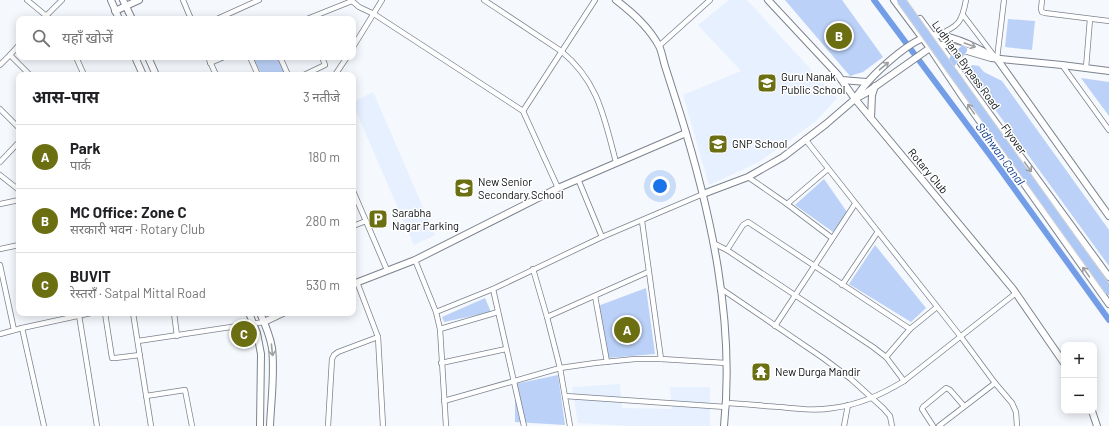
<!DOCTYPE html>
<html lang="hi">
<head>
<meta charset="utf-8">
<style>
  body { margin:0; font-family:Barlow,"Noto Sans Devanagari",sans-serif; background:#f6f6f6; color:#202124 }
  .controls { position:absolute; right:12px; bottom:12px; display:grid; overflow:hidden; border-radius:8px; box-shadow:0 2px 10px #0003 }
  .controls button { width:36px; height:36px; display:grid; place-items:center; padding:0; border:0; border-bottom:1px solid #e0e0e0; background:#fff; color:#202124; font:20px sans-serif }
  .you { position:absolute; left:660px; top:186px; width:14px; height:14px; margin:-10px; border:3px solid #fff; border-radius:50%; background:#1a73e8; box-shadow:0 0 0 6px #1a73e833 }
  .badge { display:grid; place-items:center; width:26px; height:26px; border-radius:50%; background:#6b6e11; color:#fff; font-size:13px; font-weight:700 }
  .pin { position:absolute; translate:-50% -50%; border:2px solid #fff; box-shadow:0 1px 4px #0006 }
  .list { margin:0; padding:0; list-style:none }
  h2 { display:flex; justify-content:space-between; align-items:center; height:52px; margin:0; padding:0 16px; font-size:17px }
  h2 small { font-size:13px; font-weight:400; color:#757577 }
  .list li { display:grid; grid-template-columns:26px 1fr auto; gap:12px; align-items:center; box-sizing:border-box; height:64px; padding:0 16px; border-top:1px solid #e0e0e0 }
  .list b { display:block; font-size:15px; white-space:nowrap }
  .list p { margin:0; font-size:13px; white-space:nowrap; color:#757577 }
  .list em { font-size:13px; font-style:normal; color:#757577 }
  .icon { flex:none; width:22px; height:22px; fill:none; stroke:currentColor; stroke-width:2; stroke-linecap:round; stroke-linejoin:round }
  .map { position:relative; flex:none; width:1109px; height:426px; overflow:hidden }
  .search { position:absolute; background:#fff; box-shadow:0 2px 10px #0003; left:16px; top:16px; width:340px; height:44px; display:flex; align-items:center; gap:10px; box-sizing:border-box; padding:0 14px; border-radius:8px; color:#757577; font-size:15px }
  .panel { position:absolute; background:#fff; box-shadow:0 2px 10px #0003; left:16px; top:72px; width:340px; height:244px; border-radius:8px }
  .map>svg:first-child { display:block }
</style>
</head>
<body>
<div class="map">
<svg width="1109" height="426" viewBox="0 0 1109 426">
  <rect width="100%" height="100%" fill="#f5f8fd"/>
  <g fill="#e7f0ff">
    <path d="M729,0h18l90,98 -21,23 -57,41 -50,23 -26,-90 58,-24 -43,-46z"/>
    <path d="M373,92l62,143 -21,10 -61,-141v-2z"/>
    <path d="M620,384l2,24 50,1 -2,-22h40v39h-81l-51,-3 -6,-36z"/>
  </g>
  <g fill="#bbd1f7">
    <path d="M785,0h57l41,57 -20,15 -13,4z"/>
    <path d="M1008,19l27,2 -3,29 -27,-3z"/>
    <path d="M253,57h24l9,18h-24z"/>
    <path d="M972,65l7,1 5,6 18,9 107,149v36l-142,-195z"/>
    <path d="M1081,78l28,4v34z"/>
    <path d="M824,179l23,33 -14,20 -38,-27z"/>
    <path d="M875,245l51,63 -15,14 -62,-38z"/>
    <path d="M646,288l9,66 -48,4 -9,-52z"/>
    <path d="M485,298l6,14 -47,10 -2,-5z"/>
    <path d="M558,375l7,50 -50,-3v-38z"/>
  </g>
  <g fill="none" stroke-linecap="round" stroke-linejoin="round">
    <path stroke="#749de8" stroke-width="6" d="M874,0l121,162 114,158"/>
    <defs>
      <g id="minor">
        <path d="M27,0l23,19"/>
        <path d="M183,0l8,19"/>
        <path d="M351,0l8,7 15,7 149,97 35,77"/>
        <path d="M484,0l77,51c38,31 43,67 55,111"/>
        <path d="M1042,0l-1,9 1,3 3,1 64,8"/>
        <path d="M963,15l32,42"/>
        <path d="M43,19l19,-19"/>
        <path d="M217,19l42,-19"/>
        <path d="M307,19l45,-18"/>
        <path d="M938,35c21,-9 24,-13 28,-35"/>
        <path d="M19,45l-9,10 20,20"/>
        <path d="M659,46l51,-46"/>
        <path d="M353,47l29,-47"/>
        <path d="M76,57l8,18"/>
        <path d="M208,57l8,18"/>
        <path d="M250,57l8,18"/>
        <path d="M280,57l8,18"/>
        <path d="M997,59l7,-59"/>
        <path d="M210,63l14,-6"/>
        <path d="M0,65l10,-10"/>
        <path d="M1062,65l47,65"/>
        <path d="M1086,68l4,-49"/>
        <path d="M304,75l21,-10 -3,-8"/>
        <path d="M335,75l12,-18"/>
        <path d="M0,109l19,19"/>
        <path d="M523,111l72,-111"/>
        <path d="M805,139l156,198 34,46 17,20 4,9 1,14"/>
        <path d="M0,162l19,-20"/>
        <path d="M0,175l19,15"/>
        <path d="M748,177l39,27 45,34"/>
        <path d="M578,179l24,58"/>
        <path d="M353,191l34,79"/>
        <path d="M0,204l19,-4"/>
        <path d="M787,204l41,-35"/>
        <path d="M642,221l19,138"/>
        <path d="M353,226l13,-5"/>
        <path d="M713,243l14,7 146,97 13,10 18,24"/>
        <path d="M0,249l19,-4"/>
        <path d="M727,250l16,-25 5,-3 162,107 27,-22"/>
        <path d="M415,260l21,52 57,-23 109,-52 101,-43"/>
        <path d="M0,265l14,65"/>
        <path d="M533,269l14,48 101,-45"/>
        <path d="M357,282l21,55 5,89"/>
        <path d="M842,285l35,-52"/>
        <path d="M720,288l103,70 28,21 32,29 7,8 2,10"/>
        <path d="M493,289l31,137"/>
        <path d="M595,296l12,66"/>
        <path d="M436,312l4,17 6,97"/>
        <path d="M105,313l7,45h3l25,-3"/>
        <path d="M133,313l18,113"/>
        <path d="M174,313l3,23"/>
        <path d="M79,315l18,111"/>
        <path d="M547,317l13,51 10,58"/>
        <path d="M775,326l80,-122"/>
        <path d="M22,328l22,98"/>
        <path d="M440,329l58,-17"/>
        <path d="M0,334l22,-6 69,-15"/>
        <path d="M138,341l126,-19"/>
        <path d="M886,357l24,-28"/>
        <path d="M441,363l65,-14"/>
        <path d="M146,396l39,-6 7,36"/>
        <path d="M565,396l161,11"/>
        <path d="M444,401l116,-33 35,-5 40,-4h26l65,4"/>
        <path d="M726,403c19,1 37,3 55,4 17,2 35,4 52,1 25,-3 50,-14 71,-27l112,-88"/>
        <path d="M328,426l4,-67 2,-4 4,-3 40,-15"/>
        <path d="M844,426l4,-21"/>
        <path d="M933,426l-11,-17 1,-2 23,-19 4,2 14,16"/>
        <path d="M939,426l56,-43"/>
      </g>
      <g id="tertiary">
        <path d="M111,0l8,19"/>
        <path d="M123,0l9,19"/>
        <path d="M616,0c17,13 33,27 43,46 3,6 4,14 6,20 5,16 10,31 15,47 31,100 55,207 44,313"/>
        <path d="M768,0l70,75 17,24 158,190 51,74"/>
        <path d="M894,0l36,48 32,48 147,208"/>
        <path d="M115,11l24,-11"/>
        <path d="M920,19l189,258"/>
        <path d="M135,57l8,18"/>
        <path d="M148,57l8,18"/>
        <path d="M842,80l24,2"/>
        <path d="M855,99c12,-20 58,-65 82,-64 18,1 45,15 60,24l112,157"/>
        <path d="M871,118l1,-23 3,-9"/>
        <path d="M703,194l45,-17 35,-20 43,-33 29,-25 11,-6 61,-43 11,-5h9l44,13 71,7 47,6"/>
        <path d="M353,284l62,-24 143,-72 128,-55"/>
        <path d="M249,313l8,20 4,21 -1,72"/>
        <path d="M260,313c5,11 10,23 12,35 3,25 -1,53 -2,78"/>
        <path d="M264,322l19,-9"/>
        <path d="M1092,411l5,15"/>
      </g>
      <path id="trunk" d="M952,63l2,-5 9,-8"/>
    </defs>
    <use href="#minor" stroke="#7c838e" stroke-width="6"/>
    <use href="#tertiary" stroke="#7c838e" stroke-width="8"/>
    <use href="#trunk" stroke="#d3d3d4" stroke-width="10"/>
    <use href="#minor" stroke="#fff" stroke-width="4.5"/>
    <use href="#tertiary" stroke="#fff" stroke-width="6"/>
    <use href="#trunk" stroke="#aec8f6" stroke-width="8"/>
    <defs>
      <path id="trunk-bridge" d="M901,0l208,291"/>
    </defs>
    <use href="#trunk-bridge" stroke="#d3d3d4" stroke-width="10" stroke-linecap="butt"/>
    <use href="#trunk-bridge" stroke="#aec8f6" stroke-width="8"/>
  </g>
  <defs><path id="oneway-shaft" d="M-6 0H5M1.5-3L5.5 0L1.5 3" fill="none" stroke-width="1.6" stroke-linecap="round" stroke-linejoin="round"/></defs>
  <g stroke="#9d9e9f">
    <use href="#oneway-shaft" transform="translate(970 45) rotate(20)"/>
    <use href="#oneway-shaft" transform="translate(884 66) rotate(-40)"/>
    <use href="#oneway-shaft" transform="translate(971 109) rotate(-125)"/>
    <use href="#oneway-shaft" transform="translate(1028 167) rotate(54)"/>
    <use href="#oneway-shaft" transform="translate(1086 272) rotate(-125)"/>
    <use href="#oneway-shaft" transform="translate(272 350) rotate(84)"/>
  </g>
  <defs>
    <symbol id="school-square" viewBox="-11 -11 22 22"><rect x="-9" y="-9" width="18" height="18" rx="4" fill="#6b6e11" stroke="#fff"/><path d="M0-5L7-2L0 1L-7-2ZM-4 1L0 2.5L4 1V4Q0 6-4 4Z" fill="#fff"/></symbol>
    <symbol id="parking-square" viewBox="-11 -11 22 22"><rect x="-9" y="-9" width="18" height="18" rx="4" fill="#6b6e11" stroke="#fff"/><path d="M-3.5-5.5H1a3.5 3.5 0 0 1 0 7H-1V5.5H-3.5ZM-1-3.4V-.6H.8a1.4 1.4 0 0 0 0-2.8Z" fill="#fff"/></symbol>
    <symbol id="temple-square" viewBox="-11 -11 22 22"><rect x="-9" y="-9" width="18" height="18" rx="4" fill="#6b6e11" stroke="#fff"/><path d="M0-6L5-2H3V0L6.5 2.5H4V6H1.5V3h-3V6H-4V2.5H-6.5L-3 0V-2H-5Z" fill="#fff"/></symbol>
  </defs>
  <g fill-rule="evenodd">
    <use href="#school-square" x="756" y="72" width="22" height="22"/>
    <use href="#school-square" x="707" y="133" width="22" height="22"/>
    <use href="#school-square" x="453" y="177" width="22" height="22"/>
    <use href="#parking-square" x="367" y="208" width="22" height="22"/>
    <use href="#temple-square" x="750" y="361" width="22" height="22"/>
  </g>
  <g text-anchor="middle" stroke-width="3" stroke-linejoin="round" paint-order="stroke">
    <g font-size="11" fill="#090c0f" stroke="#fff">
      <text transform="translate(966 65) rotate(54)" y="4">Ludhiana Bypass Road</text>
      <text transform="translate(1014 139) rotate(54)" y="4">Flyover</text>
      <text transform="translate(928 171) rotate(50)" y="4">Rotary Club</text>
    </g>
    <g font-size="11" fill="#090c0f" stroke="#fff" text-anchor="start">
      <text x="781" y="81">Guru Nanak<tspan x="781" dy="13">Public School</tspan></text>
      <text x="732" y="148">GNP School</text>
      <text x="478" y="186">New Senior<tspan x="478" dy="13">Secondary School</tspan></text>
      <text x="392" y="217">Sarabha<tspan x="392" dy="13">Nagar Parking</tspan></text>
      <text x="775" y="376">New Durga Mandir</text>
    </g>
    <g font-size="12" font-style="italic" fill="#0a398d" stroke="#fff">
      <text transform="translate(1000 154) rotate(54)" y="4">Sidhwan Canal</text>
    </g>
  </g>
</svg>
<div class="controls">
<button>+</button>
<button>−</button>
</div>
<div class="you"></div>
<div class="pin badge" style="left:627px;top:330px">A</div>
<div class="pin badge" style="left:839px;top:36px">B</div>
<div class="pin badge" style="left:244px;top:334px">C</div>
<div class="search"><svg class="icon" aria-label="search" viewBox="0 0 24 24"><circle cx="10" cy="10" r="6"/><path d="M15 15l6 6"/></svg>यहाँ खोजें</div>
<section class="panel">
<h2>आस-पास<small>3 नतीजे</small></h2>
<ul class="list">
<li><span class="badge">A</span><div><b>Park</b><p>पार्क</p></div><em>180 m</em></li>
<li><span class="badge">B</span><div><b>MC Office: Zone C</b><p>सरकारी भवन · Rotary Club</p></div><em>280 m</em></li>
<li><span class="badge">C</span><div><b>BUVIT</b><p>रेस्तराँ · Satpal Mittal Road</p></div><em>530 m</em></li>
</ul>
</section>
</div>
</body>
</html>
